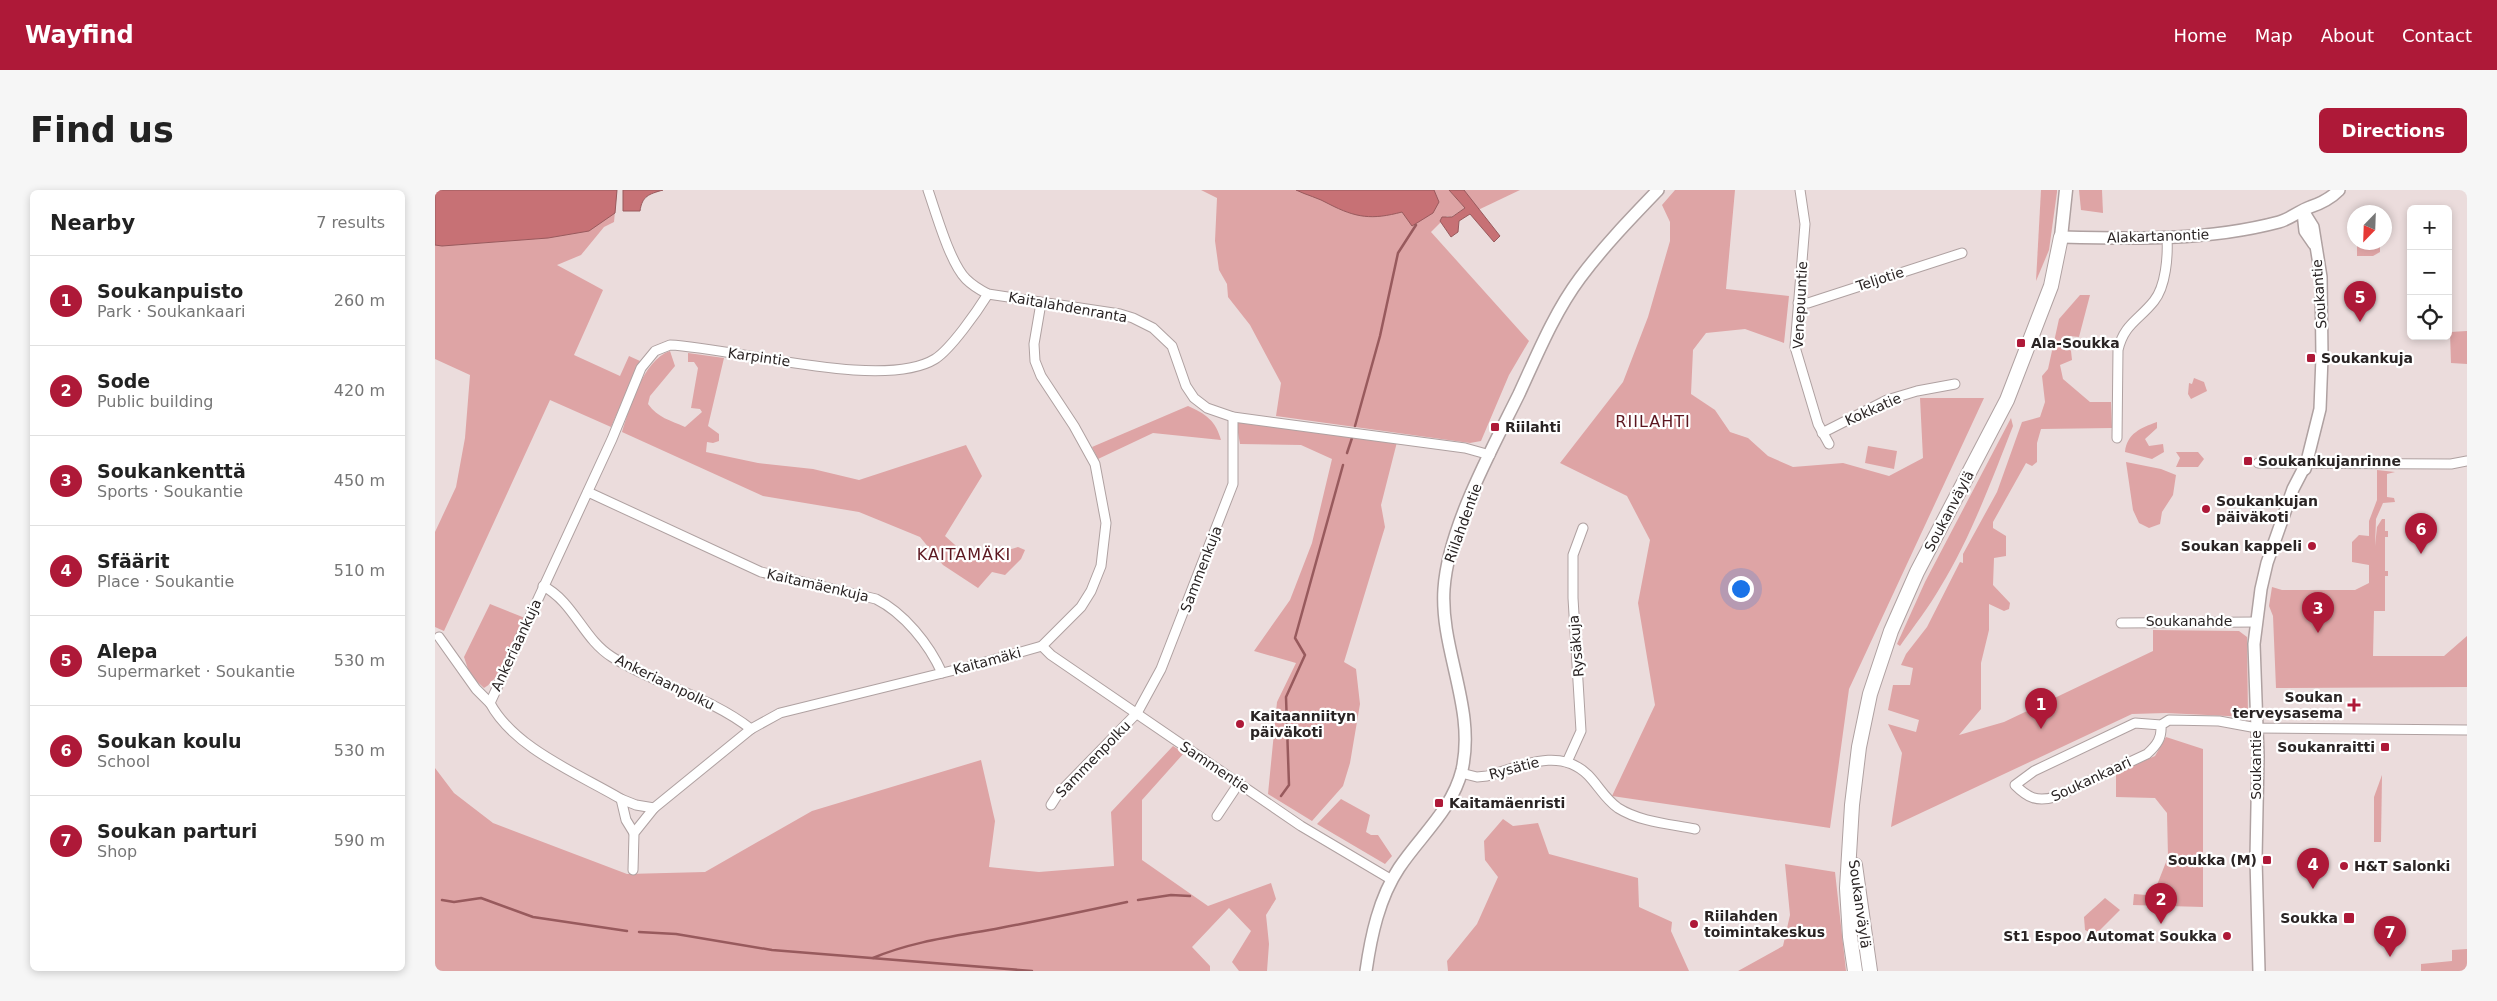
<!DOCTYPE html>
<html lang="en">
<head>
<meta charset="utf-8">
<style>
  body { margin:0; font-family:"DejaVu Sans",sans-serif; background:#f6f6f6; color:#222 }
  .controls { position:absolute; right:15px; top:15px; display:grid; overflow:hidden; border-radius:8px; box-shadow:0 2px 8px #0003 }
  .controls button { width:45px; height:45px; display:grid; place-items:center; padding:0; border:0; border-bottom:1px solid #e0e0e0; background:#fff; color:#222; font:25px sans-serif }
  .compass { position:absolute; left:1912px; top:15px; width:45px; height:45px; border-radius:50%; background:#fff; box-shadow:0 2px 8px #0003; rotate:203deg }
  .you { position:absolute; left:1305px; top:398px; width:18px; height:18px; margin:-12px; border:4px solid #fff; border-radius:50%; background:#1a73e8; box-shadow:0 0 0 8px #1a73e833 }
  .badge { display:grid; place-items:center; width:32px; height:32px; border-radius:50%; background:#ae1938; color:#fff; font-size:16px; font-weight:700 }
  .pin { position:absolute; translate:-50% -41px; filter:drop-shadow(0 1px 2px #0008) }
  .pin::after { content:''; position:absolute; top:26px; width:18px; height:15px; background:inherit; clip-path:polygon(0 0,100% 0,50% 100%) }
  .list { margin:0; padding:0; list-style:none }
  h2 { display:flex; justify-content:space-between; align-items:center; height:65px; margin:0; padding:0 20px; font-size:21px }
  h2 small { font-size:16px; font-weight:400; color:#767676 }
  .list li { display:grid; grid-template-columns:32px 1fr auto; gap:15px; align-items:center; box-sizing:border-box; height:90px; padding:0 20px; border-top:1px solid #e0e0e0 }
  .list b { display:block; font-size:19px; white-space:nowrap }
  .list p { margin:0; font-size:16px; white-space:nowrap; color:#767676 }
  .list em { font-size:16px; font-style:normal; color:#767676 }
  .icon { flex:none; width:28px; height:28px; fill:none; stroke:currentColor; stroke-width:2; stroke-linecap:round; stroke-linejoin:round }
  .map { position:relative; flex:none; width:2032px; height:781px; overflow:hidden; border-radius:8px }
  header { display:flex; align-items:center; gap:30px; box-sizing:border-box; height:70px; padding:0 25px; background:#ae1938; color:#fff }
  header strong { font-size:24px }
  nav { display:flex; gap:28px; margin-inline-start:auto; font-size:18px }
  .intro { display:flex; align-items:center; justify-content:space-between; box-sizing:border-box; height:120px; padding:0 30px }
  h1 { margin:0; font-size:35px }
  .button { padding:12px 22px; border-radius:8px; background:#ae1938; color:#fff; font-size:18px; font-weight:700 }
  main { display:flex; gap:30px; padding:0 30px }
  aside { flex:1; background:#fff; border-radius:8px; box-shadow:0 2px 8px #0003 }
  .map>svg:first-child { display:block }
</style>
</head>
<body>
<header>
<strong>Wayfind</strong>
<nav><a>Home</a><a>Map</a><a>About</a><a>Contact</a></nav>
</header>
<div class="intro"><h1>Find us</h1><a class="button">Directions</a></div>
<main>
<aside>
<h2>Nearby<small>7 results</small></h2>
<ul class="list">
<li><span class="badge">1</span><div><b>Soukanpuisto</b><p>Park · Soukankaari</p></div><em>260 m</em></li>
<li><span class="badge">2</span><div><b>Sode</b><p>Public building</p></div><em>420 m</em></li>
<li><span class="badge">3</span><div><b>Soukankenttä</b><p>Sports · Soukantie</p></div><em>450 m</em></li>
<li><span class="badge">4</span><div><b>Sfäärit</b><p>Place · Soukantie</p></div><em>510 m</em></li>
<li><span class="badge">5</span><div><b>Alepa</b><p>Supermarket · Soukantie</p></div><em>530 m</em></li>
<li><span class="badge">6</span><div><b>Soukan koulu</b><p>School</p></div><em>530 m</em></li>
<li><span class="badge">7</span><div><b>Soukan parturi</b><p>Shop</p></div><em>590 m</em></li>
</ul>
</aside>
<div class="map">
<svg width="2032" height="781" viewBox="0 0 2032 781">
  <rect width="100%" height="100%" fill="#ebdcdc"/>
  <g fill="#dea4a5">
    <path d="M0,0h182l-3,32 -10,5 -23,28 -24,10 46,25 -29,65 46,21 9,-20 11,5 -29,66 -61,-27 -106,231 -9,-4v-95l21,-45 9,-49 5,-63 -35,-16z"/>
    <path d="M766,0h248l16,18 -14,9 -4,-1 -16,16 98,109 -20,34 -28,66 -11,2 -194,-27 5,-33 -31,-58 -22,-28 -1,-13 -8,-14 -4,-29 2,-43z"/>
    <path d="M1025,0h60l-42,20z"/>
    <path d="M1240,0h60l-9,99 63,7 -5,47 -39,-14 -39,4 -13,17 -2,44 24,16 15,22 18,6 20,18 25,11 50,-4 46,13 34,-18 -3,-60h64l-135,291 -19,139 -218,-32 43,-91 -17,-102 12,-63 -23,-44 -67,-33 63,-81 25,-65 22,-76v-19l-8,-17z"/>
    <path d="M1606,0h16v2l-8,58 -13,31z"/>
    <path d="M1644,0h23l1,23 -22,-3z"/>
    <path d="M1922,53h23v9l-7,4h-16z"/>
    <path d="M1645,105h10l-11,42 -10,-1 -5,7 7,8 1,9 -12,5 3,14 27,23h21l1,26 -71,1 -4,14v19l-5,4 -6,-3 -33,59v6l13,8v20l-12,2 -1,27 17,18 -1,6 -5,2 -15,-7v26l-8,33v46l-22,26 45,-13 149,-71v-21l86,1 8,6 1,80 -82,-4 -34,1 -241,113 11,-74 -14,-29 28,8 3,-12 -31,-10 5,-25h17l3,-17 -12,-3 5,-11 21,-27 33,-65 3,1v-9l34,-62 25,-70 18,-5 5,-15 -3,-26 6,-7 11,-50z"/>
    <path d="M2032,141v33l-16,-1 -1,-31z"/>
    <path d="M235,161l5,15 -25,30 -2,8c10,14 22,16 37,23l17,-15 -2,-3 -9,-1 7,-40 -4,-6h-6v-9l36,5 -16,68 11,8v7l-6,2 -6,-1 -1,10 52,11 55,6 46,11 107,-35 16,31 -37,60 28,25 45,-14 7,3 -4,9 -16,16 -13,-3 -14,16 -35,-23 -23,-28 -61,-25 -96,-16 -141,-64c8,-25 21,-72 48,-81z"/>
    <path d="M1759,188l10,4 3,9 -16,8 -3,-5 1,-11 3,1z"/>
    <path d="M753,216c18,8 28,15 33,34l-68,-7 -55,26 -6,-12z"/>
    <path d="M1576,228l2,8c-20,51 -43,113 -72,160 -12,21 -27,40 -41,60l-3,-2 28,-62z"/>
    <path d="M801,231l161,21 -16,63 4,22 -41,135 12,7 4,35 -10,59 -7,23 -31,35 -44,-27 9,-92 19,-39 -42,-12 36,-51 22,-57 20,-84 -31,-14 -61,-1z"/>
    <path d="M1722,232v6l-12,11 4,7 14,-2 1,8 -12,7 -27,-7c2,-19 16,-24 32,-30z"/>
    <path d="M1433,256l29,5 -3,18 -29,-6z"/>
    <path d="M1741,262h22l6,7 -6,8h-22l4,-9z"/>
    <path d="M1691,272l35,7 15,6 -3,20 -11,17 -2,12 -11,4 -10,-5 -6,-13z"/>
    <path d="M1942,280l18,2 -8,2v23l7,1 1,4 -12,1 -7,16 -1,27 2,-19 5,-8h3v12h3v6h-3v34h3v5h-3v35h-11l-1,45h71l23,-20v51l-191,1 -3,-72 -4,-10 3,-19 10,3h73l14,-7v-18l-17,-3v-20l7,-7 10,1v-15l8,-21z"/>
    <path d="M55,414l35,14c-10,20 -22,59 -41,70l-14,-13 -6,-18z"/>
    <path d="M1731,547l37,12v158l-70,-2 1,-11 12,1 9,-5 13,-33 -1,-44 -12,-15 -39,-1v-24l39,-17z"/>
    <path d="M738,556l11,7 -42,47v60l66,46 63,-23 5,16 -10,16 3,29 -2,27h-28l-7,-9 19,-31 -22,-23 -37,39 18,19v5h-775v-203l19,25 39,30 134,51 78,-2 107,-61 169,-51 14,61 -6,46 50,5 75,-6 -3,-54z"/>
    <path d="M1947,585l-1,67h-7v-45z"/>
    <path d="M906,609l29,16 -4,17 5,3h7l14,21 -7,8 -68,-40z"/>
    <path d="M1068,629l10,7 25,-3 11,31 89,24 1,29 33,15 -1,9 18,40h-241l-1,-10 30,-37 21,-47 -13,-17 -1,-19z"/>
    <path d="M1350,674l50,8 11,99h-108l45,-25 7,-31z"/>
    <path d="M1670,708l15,12 -25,25 -10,-5 -1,-13z"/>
    <path d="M2032,759v22h-46v-7l31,-3v-11z"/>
  </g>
  <g fill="#c77175" stroke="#985a5d">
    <path d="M0,0h182l-2,23 -26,18 -41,7 -106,8 -7,-1z"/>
    <path d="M188,0h40c-14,4 -21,6 -23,21h-17z"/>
    <path d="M861,0h138l5,12 -6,11 -21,13 -10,-14c-30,8 -46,6 -73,-8 -10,-6 -23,-9 -33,-14z"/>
    <path d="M1014,0h15l36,46 -6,6 -24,-28 -11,7 -1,11 -7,5 -11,-16 2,-4h10l13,-9z"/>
  </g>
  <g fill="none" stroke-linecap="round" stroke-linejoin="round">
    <g stroke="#985a5d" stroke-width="2.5">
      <path d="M920,236l25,-90 18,-83 18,-28"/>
      <path d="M912,263l5,-15"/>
      <path d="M846,606l8,-11 -3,-88 19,-42 -10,-17 48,-173"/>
      <path d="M7,710l12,2 27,-4 52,19 94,14"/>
      <path d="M703,710l33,-5 19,1"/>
      <path d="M204,742l37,2 96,16 260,21"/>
      <path d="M438,768c40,-17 84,-22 127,-30 43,-8 85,-17 127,-26"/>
    </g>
    <defs>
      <g id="minor">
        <path d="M493,0c8,23 22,73 38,89 6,6 14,11 22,15l132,20 13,4 20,10 19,18 14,40 8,12 13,10 26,9 232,31 25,7"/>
        <path d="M1365,0l5,34 -10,123 23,77 11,20"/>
        <path d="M1363,113h10l154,-50"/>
        <path d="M1387,243l65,-33 30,-9 38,-7"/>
        <path d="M1682,248l1,-88c6,-26 21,-30 36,-49 12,-15 14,-45 13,-63"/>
        <path d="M1823,273l193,1 16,-3"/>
        <path d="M153,302l173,80 115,27c28,14 53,45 66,74"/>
        <path d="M108,396c31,16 40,53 69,71 44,28 97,39 139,72"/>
        <path d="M1686,433l135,-1"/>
        <path d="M4,447l37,52 14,14"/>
        <path d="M607,456l9,9 250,171 91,54"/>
        <path d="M1726,535c1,13 -4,20 -14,29l-92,43c-18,5 -27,1 -40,-12l19,-14 101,-48 26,2 8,-5 50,1 38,7 210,2"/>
        <path d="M1132,572l14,-31 -8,-133v-43l10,-27"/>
        <path d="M1026,583l16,4 10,-1c33,-9 72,-30 101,-1 10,10 17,24 30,33 22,14 52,16 77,21"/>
        <path d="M186,609l5,21 8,13"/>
        <path d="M616,615l7,-11 79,-81 24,-44 72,-185v-67"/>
        <path d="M219,618l-18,-3 -15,-6c-44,-26 -107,-51 -131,-96l122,-264 29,-71 14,-17 15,-6c65,3 213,46 265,14 16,-10 43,-49 53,-65"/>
        <path d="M782,626l22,-33"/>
        <path d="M198,680l1,-37 20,-25 97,-79 29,-16 195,-48 67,-19 39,-39 10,-16 10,-25 5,-43 -11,-59 -21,-38 -33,-50 -6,-15 -1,-17 7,-41"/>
      </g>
      <g id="tertiary">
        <path d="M1868,21l10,16 8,50 1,80 -2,52 -15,60"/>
        <path d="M1868,22l2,19 9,13"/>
        <path d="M1626,47c74,2 146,4 218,-15 11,-3 20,-11 31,-15 12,-4 20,-8 29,-17"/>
        <path d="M931,781c5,-35 13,-73 33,-103 22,-33 53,-58 63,-98 14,-62 -22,-120 -18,-181 4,-61 48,-140 75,-195 18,-39 35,-81 61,-116 23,-31 51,-60 78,-88"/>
        <path d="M1824,781l-3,-112 2,-103 -4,-112 7,-55 6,-26 26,-74 14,-27"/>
      </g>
      <path id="secondary" d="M1626,47l5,-47"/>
      <g id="primary">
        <path d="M1420,675l15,106"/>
        <path d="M1420,781l-5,-34 -3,-49 5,-83 7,-58 11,-53 21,-63 26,-59 90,-172 44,-114 10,-49"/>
      </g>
    </defs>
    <use href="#minor" stroke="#afa1a1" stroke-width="11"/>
    <use href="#tertiary" stroke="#afa1a1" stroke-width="14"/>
    <use href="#secondary" stroke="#afa1a1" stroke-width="15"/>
    <use href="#primary" stroke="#afa1a1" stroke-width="16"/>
    <use href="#minor" stroke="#fff" stroke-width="9"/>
    <use href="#tertiary" stroke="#fff" stroke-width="11"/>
    <use href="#secondary" stroke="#fff" stroke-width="12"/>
    <use href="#primary" stroke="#fff" stroke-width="14"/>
  </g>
  <g fill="#ae1938" stroke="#fff" stroke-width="2">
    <rect x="1581" y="148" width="10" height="10" rx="2.5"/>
    <rect x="1871" y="163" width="10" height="10" rx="2.5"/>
    <rect x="1055" y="232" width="10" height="10" rx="2.5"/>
    <rect x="1808" y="266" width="10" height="10" rx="2.5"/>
    <circle cx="1771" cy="319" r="5"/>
    <circle cx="1877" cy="356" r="5"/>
    <path d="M1916.5 507.5h5v5h5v5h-5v5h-5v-5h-5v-5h5z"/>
    <circle cx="805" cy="534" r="5"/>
    <rect x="1945" y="552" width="10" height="10" rx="2.5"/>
    <rect x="999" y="608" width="10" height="10" rx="2.5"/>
    <rect x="1827" y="665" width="10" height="10" rx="2.5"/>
    <circle cx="1909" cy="676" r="5"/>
    <rect x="1908" y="722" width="12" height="12" rx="2.5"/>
    <circle cx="1259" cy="734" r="5"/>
    <circle cx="1792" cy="746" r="5"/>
  </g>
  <g text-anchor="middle" stroke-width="4.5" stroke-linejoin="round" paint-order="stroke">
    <g font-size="14" fill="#2a2424" stroke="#fff">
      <text transform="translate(1723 46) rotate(-2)" y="5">Alakartanontie</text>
      <text transform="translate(1445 89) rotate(-18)" y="5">Teljotie</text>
      <text transform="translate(1884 104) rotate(-94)" y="5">Soukantie</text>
      <text transform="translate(1365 115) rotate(-87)" y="5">Venepuuntie</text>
      <text transform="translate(633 117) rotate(10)" y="5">Kaitalahdenranta</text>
      <text transform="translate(324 167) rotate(8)" y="5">Karpintie</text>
      <text transform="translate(1438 219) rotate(-24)" y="5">Kokkatie</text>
      <text transform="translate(1514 321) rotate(-62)" y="5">Soukanväylä</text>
      <text transform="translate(1028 333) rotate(-70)" y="5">Riilahdentie</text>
      <text transform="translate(766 379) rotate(-69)" y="5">Sammenkuja</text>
      <text transform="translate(383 395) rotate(13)" y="5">Kaitamäenkuja</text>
      <text x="1754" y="436">Soukanahde</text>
      <text transform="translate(81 455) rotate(-65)" y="5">Ankeriaankuja</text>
      <text transform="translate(1141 456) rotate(-95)" y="5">Rysäkuja</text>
      <text transform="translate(552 471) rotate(-15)" y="5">Kaitamäki</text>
      <text transform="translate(230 492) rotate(26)" y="5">Ankeriaanpolku</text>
      <text transform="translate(658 569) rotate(-46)" y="5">Sammenpolku</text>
      <text transform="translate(1821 575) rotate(-90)" y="5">Soukantie</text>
      <text transform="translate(780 577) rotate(34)" y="5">Sammentie</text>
      <text transform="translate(1079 578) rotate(-15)" y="5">Rysätie</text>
      <text transform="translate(1656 589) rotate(-25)" y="5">Soukankaari</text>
      <text transform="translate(1425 714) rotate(82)" y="5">Soukanväylä</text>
    </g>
    <g font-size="14" font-weight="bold" fill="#2a2424" stroke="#fff" text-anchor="start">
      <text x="1596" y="158">Ala-Soukka</text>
      <text x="1886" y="173">Soukankuja</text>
      <text x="1070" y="242">Riilahti</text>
      <text x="1823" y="276">Soukankujanrinne</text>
      <text x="1781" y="316">Soukankujan<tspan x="1781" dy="16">päiväkoti</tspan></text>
      <text x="1867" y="361" text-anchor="end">Soukan kappeli</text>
      <text x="1908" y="512" text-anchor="end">Soukan<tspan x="1908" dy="16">terveysasema</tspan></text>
      <text x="815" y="531">Kaitaanniityn<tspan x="815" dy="16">päiväkoti</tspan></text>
      <text x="1940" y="562" text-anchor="end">Soukanraitti</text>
      <text x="1014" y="618">Kaitamäenristi</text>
      <text x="1822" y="675" text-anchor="end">Soukka (M)</text>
      <text x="1919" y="681">H&amp;T Salonki</text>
      <text x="1269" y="731">Riilahden<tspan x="1269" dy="16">toimintakeskus</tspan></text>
      <text x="1903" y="733" text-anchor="end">Soukka</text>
      <text x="1782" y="751" text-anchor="end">St1 Espoo Automat Soukka</text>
    </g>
    <g font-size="16" letter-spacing="1" fill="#5c1720" stroke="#fff">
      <text x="1218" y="237">RIILAHTI</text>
      <text x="529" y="370">KAITAMÄKI</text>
    </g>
  </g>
</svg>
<div class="controls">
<button>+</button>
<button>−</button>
<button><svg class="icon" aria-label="locate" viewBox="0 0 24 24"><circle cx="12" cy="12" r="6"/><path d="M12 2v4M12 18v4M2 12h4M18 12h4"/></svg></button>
</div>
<svg class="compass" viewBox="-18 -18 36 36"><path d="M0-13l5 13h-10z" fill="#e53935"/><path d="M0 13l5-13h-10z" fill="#767676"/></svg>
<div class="you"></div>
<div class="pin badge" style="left:1606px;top:539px">1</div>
<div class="pin badge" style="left:1726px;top:734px">2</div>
<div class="pin badge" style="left:1883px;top:443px">3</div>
<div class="pin badge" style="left:1878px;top:699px">4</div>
<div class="pin badge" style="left:1925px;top:132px">5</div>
<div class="pin badge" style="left:1986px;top:364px">6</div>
<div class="pin badge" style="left:1955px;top:767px">7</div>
</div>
</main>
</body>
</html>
